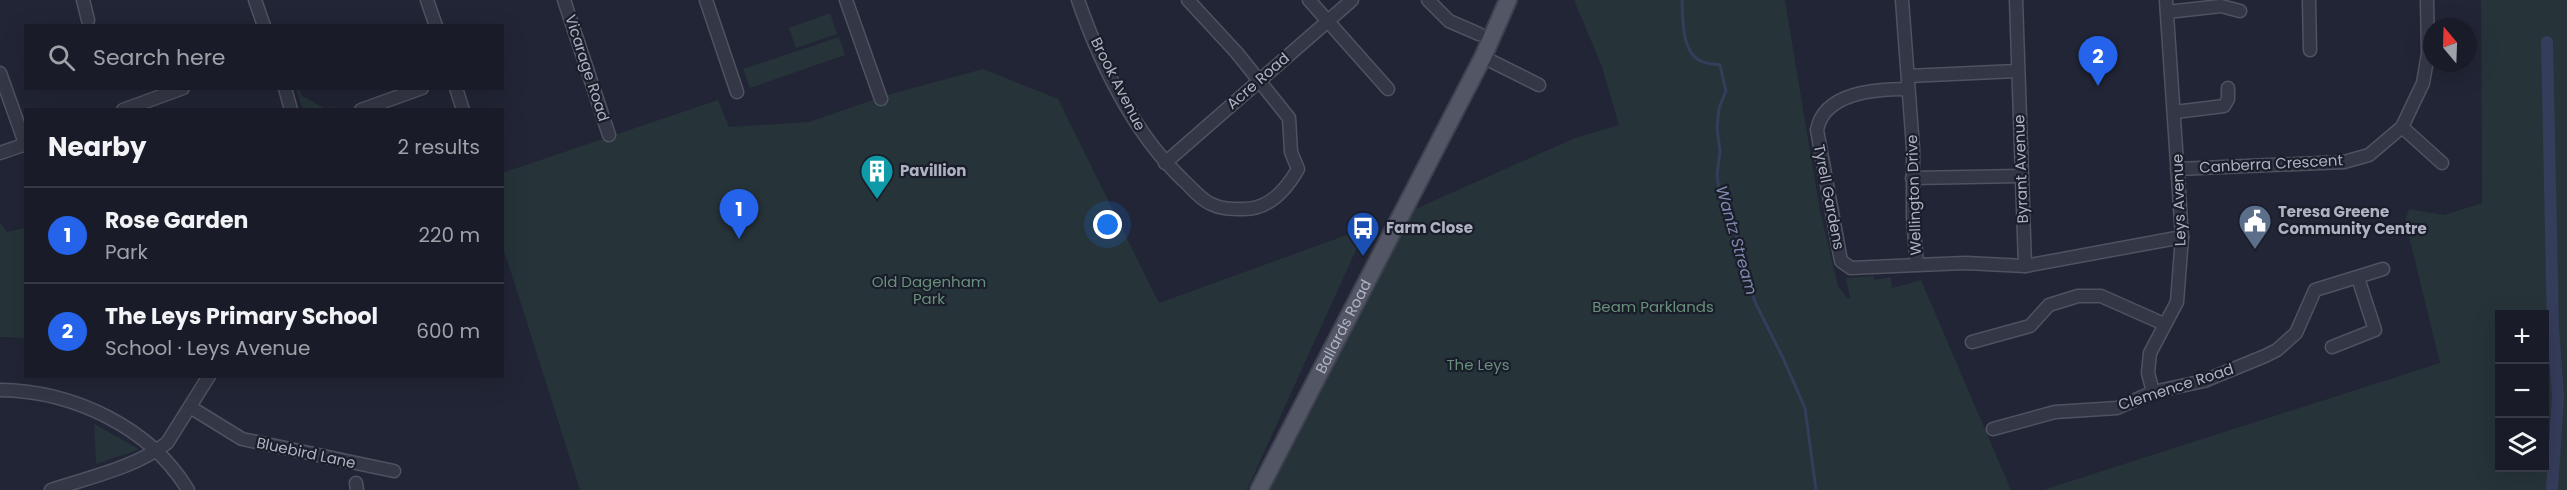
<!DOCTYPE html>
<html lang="en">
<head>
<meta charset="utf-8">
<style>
  body { margin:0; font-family:Poppins,sans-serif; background:#222530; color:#f1f3f6 }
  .controls { position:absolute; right:18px; bottom:18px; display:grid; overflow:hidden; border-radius:0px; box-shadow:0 6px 24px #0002 }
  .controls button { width:54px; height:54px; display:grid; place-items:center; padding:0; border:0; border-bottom:2px solid #373a45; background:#191c28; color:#f1f3f6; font:30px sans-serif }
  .compass { position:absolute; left:2423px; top:18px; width:54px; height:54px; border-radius:50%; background:#191c28; box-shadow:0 6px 24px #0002; rotate:341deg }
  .you { position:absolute; left:1108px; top:225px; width:21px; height:21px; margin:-15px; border:4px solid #fff; border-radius:50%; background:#1a73e8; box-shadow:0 0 0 9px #1a73e833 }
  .badge { display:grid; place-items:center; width:39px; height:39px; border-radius:50%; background:#2563eb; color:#fff; font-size:20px; font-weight:700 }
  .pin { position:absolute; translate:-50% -50px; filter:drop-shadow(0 2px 3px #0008) }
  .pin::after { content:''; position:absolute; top:32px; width:21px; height:18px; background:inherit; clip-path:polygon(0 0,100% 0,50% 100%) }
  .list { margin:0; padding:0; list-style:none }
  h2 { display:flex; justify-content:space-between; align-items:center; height:78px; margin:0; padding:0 24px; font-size:26px }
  h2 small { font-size:20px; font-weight:400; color:#9fa1a8 }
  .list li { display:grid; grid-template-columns:39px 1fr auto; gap:18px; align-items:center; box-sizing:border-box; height:96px; padding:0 24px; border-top:2px solid #373a45 }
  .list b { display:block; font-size:22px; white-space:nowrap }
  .list p { margin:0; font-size:20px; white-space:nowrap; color:#9fa1a8 }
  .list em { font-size:20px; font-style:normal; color:#9fa1a8 }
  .icon { flex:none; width:33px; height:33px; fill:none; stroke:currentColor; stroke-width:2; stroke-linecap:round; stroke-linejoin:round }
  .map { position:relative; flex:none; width:2567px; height:490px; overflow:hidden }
  .search { position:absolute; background:#191c28; box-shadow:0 6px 24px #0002; left:24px; top:24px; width:480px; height:66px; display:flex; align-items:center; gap:15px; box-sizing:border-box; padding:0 21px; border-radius:0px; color:#9fa1a8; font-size:22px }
  .panel { position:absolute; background:#191c28; box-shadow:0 6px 24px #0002; left:24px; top:108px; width:480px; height:270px; border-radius:0px }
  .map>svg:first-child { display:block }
</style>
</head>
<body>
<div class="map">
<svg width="2567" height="490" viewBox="0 0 2567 490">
  <rect width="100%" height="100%" fill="#212535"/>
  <g fill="#263339" fill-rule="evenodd">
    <path d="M1574,0h211l35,211 18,75 10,13 2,-1 -4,-20 28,-2v4l17,-3 1,11 29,-8 90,210h-741l134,-276 171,-76 44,-13 -17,-58z"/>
    <path d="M2481,0h86v490h-524l397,-127 -35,-143 4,-11 35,6 38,-12zM2500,314h44v154h-44z"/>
    <path d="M830,13l7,21 -41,14 -7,-20z"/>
    <path d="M839,37l6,18 -95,33 -7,-19z"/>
    <path d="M983,69l75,30 101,204 207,-75 -119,262h-667l-77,-243 -1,-74 216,-73 11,27 80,-5 78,-27z"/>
    <path d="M299,89l3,7 22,12 8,-1 1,2h-30l-7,-19z"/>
    <path d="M0,223l7,9 18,-4v110l-25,-1z"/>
    <path d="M94,424l43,24 1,2 -42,14z"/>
  </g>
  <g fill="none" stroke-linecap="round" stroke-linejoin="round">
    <path stroke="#363d5b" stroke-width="3" d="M1682,0c1,18 -1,52 19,61 5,3 13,3 19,4l6,26 -7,17 -2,20 3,23 -3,24 2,15 18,47 7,36 12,31 27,54 22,50 11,82"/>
    <path stroke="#363d5b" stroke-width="12" d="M2547,42l6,285 5,70 -6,93"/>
    <defs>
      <g id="minor">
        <path d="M83,0l5,20"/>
        <path d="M255,0l9,26"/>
        <path d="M427,0l9,26"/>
        <path d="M564,0l45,135"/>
        <path d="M706,0l31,92"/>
        <path d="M846,0l35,99"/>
        <path d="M1078,0c23,66 55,132 105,180 9,8 17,19 28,24 10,5 20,5 31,5 27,1 44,-19 56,-40l-7,-17 -2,-34 -52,-65 -49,-53"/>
        <path d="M1309,0l79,89"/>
        <path d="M1428,0l21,21 30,13"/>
        <path d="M1902,0l11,148v69l4,48 49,-2 59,3 157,-29"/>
        <path d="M2016,0l9,266"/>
        <path d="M2309,0l1,50"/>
        <path d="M2167,12l54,-6 19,5"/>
        <path d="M1483,57l56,28"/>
        <path d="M0,73l26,73"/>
        <path d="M1908,76l109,-5"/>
        <path d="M285,88l6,22"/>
        <path d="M456,88l7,22"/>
        <path d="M1908,89c-32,0 -84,3 -91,41l24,131 10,7 66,-3"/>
        <path d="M123,110l60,-22"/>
        <path d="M361,110l61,-22"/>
        <path d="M2175,112l49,-6 4,-7v-11"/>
        <path d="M2402,127l40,36"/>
        <path d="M0,153l26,-9"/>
        <path d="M1165,163l187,-163"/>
        <path d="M2177,169l167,-7 25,-7 33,-28 21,-44 5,-29 -1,-54"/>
        <path d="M1912,178l109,-2"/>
        <path d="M1972,342l58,-16 19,-21 29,-9h23l63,28"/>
        <path d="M2332,347l43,-17 -17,-52"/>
        <path d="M0,390c73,1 150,37 188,100"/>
        <path d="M2153,392l-5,-19 2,-20 27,-51 5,-65 -16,-237"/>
        <path d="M190,407l52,32 152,32"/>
        <path d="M1993,429l62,-17 62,-4 36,-16 51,-11 61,-25 12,-6 19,-17 19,-43 68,-21"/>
        <path d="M356,483l1,7"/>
        <path d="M51,490c39,-13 83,-22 116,-47l42,-67"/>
      </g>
      <g id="major">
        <path id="s1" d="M1259,490l224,-433 25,-57"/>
      </g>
    </defs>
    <use href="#minor" stroke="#4f5260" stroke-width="15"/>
    <use href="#major" stroke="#3e414f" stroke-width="20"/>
    <use href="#minor" stroke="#343745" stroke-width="12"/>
    <use href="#major" stroke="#525665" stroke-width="16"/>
  </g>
  <defs>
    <symbol id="building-pin" viewBox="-11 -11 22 30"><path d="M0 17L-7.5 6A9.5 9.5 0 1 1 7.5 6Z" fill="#0f9aa8" stroke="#1a1d2a"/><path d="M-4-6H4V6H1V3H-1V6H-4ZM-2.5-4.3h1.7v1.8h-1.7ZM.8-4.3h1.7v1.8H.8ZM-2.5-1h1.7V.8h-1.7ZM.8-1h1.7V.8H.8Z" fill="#fff"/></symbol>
    <symbol id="civic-pin" viewBox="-11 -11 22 30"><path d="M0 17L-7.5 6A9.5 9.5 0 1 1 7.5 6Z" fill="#5c6f8a" stroke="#1a1d2a"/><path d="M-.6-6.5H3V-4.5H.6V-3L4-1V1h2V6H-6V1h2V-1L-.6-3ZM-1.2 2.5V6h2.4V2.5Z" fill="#fff"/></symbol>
    <symbol id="bus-pin" viewBox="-11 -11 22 30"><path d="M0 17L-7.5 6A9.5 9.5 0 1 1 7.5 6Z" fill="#1a4fb4" stroke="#1a1d2a"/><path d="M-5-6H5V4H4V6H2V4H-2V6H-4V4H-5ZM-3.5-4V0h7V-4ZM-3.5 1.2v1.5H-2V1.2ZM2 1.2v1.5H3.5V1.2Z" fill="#fff"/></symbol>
  </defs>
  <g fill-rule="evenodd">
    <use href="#building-pin" x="858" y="152" width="38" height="52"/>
    <use href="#civic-pin" x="2236" y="202" width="38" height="52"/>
    <use href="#bus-pin" x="1344" y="209" width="38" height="52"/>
  </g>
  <g text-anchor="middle" stroke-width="4.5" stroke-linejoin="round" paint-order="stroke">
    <g font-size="15" fill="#afb2c2" stroke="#1a1d2a">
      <text transform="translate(587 68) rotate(72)" y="5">Vicarage Road</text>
      <text transform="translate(1258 81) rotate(-41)" y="5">Acre Road</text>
      <text transform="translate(1118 84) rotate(63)" y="5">Brook Avenue</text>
      <text transform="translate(2271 164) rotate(-3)" y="5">Canberra Crescent</text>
      <text transform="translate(2021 169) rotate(-92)" y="5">Byrant Avenue</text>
      <text transform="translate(1914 195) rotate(-92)" y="5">Wellington Drive</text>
      <text transform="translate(1829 197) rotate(79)" y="5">Tyrell Gardens</text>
      <text transform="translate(2179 200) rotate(-92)" y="5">Leys Avenue</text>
      <text dy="5" stroke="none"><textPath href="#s1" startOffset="184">Ballards Road</textPath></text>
      <text transform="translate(2176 387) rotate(-18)" y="5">Clemence Road</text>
      <text transform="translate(306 453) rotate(12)" y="5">Bluebird Lane</text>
    </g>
    <g font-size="15" font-weight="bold" fill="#afb2c2" stroke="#1a1d2a" text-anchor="start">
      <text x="900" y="176">Pavillion</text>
      <text x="2278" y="217">Teresa Greene<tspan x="2278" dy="17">Community Centre</tspan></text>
      <text x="1386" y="233">Farm Close</text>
    </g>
    <g font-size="15" fill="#69907b" stroke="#1a1d2a">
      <text x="929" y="287">Old Dagenham<tspan x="929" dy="17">Park</tspan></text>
      <text x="1653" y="312">Beam Parklands</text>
      <text x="1478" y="370">The Leys</text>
    </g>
    <g font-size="16" font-style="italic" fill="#8089ad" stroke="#1a1d2a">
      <text transform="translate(1737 240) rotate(74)" y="6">Wantz Stream</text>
    </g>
  </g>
</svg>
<div class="controls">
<button>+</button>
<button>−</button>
<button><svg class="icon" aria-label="layers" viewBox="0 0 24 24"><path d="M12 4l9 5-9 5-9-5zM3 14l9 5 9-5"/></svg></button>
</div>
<svg class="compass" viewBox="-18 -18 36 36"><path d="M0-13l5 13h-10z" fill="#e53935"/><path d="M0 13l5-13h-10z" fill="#9fa1a8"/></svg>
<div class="you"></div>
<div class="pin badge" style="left:739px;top:239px">1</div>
<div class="pin badge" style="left:2098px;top:86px">2</div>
<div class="search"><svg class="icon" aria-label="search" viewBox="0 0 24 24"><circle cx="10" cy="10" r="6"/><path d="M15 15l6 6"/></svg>Search here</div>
<section class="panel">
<h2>Nearby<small>2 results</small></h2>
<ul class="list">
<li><span class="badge">1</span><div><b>Rose Garden</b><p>Park</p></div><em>220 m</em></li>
<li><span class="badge">2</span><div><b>The Leys Primary School</b><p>School · Leys Avenue</p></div><em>600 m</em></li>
</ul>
</section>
</div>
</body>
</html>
